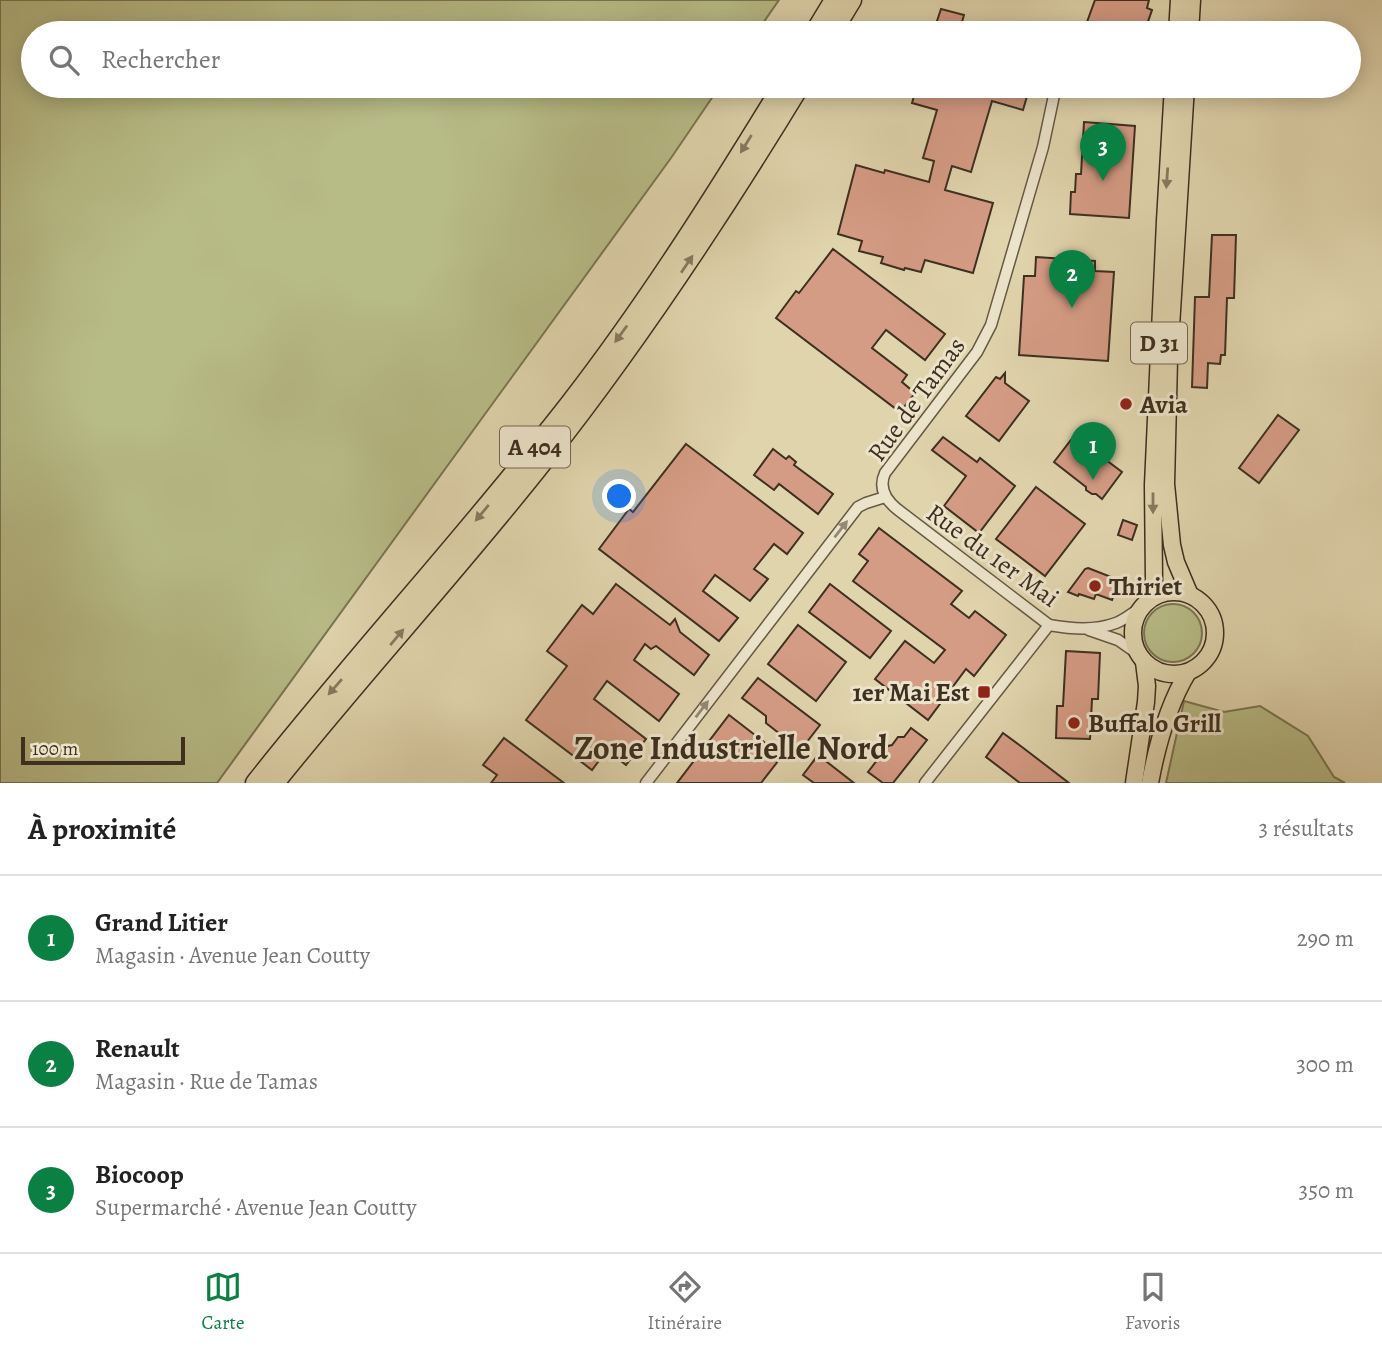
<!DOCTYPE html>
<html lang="fr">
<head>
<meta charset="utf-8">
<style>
  body { margin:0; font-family:Alegreya,serif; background:#f6f6f6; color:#222 }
  .scale { position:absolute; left:21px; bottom:18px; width:164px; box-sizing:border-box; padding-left:7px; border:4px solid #3e2f20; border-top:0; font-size:19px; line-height:24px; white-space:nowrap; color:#3e2f20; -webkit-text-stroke:5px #ebe3ca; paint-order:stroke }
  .you { position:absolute; left:620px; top:497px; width:24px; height:24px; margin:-18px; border:5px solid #fff; border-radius:50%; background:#1a73e8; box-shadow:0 0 0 10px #1a73e833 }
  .badge { display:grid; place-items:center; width:46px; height:46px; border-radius:50%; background:#0b8043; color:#fff; font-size:23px; font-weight:700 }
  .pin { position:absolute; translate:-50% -58px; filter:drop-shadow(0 2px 4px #0008) }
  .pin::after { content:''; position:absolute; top:37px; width:24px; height:21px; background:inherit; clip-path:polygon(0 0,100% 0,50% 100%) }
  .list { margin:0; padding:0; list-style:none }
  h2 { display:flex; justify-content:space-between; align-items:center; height:91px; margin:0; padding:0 28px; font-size:30px }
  h2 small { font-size:23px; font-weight:400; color:#767676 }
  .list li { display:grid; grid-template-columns:46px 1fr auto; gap:21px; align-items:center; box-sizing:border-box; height:126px; padding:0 28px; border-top:2px solid #e0e0e0 }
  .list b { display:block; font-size:26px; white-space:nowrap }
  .list p { margin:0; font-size:23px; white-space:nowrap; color:#767676 }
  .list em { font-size:23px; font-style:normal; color:#767676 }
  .icon { flex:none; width:38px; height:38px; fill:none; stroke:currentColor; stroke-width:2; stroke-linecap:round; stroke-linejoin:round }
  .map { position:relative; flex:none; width:1382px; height:783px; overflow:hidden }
  .search { position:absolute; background:#fff; box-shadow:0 4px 18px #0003; left:21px; right:21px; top:21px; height:77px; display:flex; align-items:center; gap:18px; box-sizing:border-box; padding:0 24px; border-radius:38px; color:#767676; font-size:26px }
  .sheet { height:469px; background:#fff }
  nav { display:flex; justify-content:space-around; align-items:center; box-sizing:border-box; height:98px; border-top:2px solid #e0e0e0; background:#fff; font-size:19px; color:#767676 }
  nav a { display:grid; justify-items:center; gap:4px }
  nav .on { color:#0b8043 }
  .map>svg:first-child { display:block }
</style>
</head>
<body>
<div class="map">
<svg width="1382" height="783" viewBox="0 0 1382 783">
  <rect width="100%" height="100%" fill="#e0d4ad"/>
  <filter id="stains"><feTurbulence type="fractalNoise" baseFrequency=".00286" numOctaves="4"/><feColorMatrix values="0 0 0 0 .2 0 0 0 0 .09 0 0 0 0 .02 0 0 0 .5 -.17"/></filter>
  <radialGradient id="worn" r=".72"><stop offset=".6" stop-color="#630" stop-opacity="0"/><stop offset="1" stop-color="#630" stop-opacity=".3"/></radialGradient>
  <g fill="#b7bb86" stroke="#7a7553" stroke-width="2">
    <path d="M0,0h779l-23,33h-723v53h687l-49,72 -454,625h-217z"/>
    <circle cx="1173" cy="633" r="29"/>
    <path d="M1184,701l40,11 36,-6 48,30 26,41 11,6h-179z"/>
  </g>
  <g fill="#d59c85" stroke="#3e2f20" stroke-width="2">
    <path d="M1095,0h54l-2,8 5,2 -8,23h-61z"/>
    <path d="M941,9l23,6 -5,18h-26z"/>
    <path d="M917,86h113l-7,24 -31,-9 -21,71 -19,-6 -7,24 48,13 -20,70 -48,-13 -4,12 -16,-4 -1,2 -23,-7 2,-6 -24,-6 3,-10 -24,-7 18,-69 28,8 1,-3 44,12 5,-21 -11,-3 14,-48 -25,-7z"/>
    <path d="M1084,122l51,4 -6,92 -59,-4 1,-22h4l1,-18h5z"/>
    <path d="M1212,235h24l-2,63h-7l-2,57h-4l-1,9 -12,-1 -1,25 -15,-1 3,-90h14z"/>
    <path d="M833,249l112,85 -20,26 -39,-30 -14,18 35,27 -5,7 13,11 -15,19 -124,-94 20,-27 3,2z"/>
    <path d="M1036,257l59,4v10l19,1 -6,89 -89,-6 5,-79h11z"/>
    <path d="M1005,373v10l24,18 -30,40 -33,-25 30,-39 4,2z"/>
    <path d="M1278,415l21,15 -40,53 -20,-15z"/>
    <path d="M1074,436l48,36 -20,27 -6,-5h-4l-6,-4v-3l-32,-25z"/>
    <path d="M943,437l34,25 3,-4 35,28 -36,47 -35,-27 22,-30 -34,-26z"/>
    <path d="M686,444l117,89 -16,21 -13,-10 -20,25 14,10 -18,22 -35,-26 -12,16 35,27 -19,23 -120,-92 30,-40 4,3z"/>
    <path d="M773,449l13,10 3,-3 7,6 -2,3 39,29 -15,20 -39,-30 -5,6 -20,-15z"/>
    <path d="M1036,487l49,37 -40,52 -49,-37z"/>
    <path d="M1123,520l14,5 -5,15 -14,-5z"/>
    <path d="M879,528l83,63 -11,13 18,14 6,-7 31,24 -32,41 -8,-7 -38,51 -53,-41 30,-38 29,22 11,-13 -92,-69 15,-20 -9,-7z"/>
    <path d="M1088,568l31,12 -7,20 -16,-6 -2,5 -15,-5 -1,2 -10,-4 17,-23z"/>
    <path d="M616,584l54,41 5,-6 5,13 29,23 -15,20 -38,-29 -5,3 -6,-5 -11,16 45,34 -20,27 -52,-40 -13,18 52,40 -20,26 -19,-15 -15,20 -66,-50 41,-54 -20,-15 35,-46 11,9z"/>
    <path d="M830,584l61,47 -21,27 -61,-46z"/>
    <path d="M798,625l48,37 -30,39 -48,-37z"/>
    <path d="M1066,651l34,2 -2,46h-6l-2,40 -34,-1 1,-32h6z"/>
    <path d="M758,678l62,47 -24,31 -15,-12 4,-6 -19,-15v-7l-24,-18z"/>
    <path d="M729,715l53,41 -21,27h-84z"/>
    <path d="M911,728l16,12 -34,43h-10l-15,-11 20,-26 4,-1 6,-8h6z"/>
    <path d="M1003,733l19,14 47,36h-49l-34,-26z"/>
    <path d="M504,738l60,45h-73l6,-8 -14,-10z"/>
    <path d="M818,755l36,28h-40l-11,-8z"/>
  </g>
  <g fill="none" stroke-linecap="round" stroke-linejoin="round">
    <defs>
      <g id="minor">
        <path d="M1068,33l1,-3"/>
        <path d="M1056,86l-13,61 -52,178 -14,27 -92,121c-7,15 1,27 12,36l152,116c23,4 45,6 67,-2 8,-3 17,-10 24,-15"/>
        <path d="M1089,630l29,10 20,14"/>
        <path d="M646,783l212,-276 8,-4 19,-6"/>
        <path d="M925,783l124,-158"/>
      </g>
      <g id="primary">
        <path d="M1177,33l2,-33"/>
        <path d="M1190,33l2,-33"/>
        <path d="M1186,86l-17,273 -3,125 6,61 4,17 14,33"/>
        <circle cx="1174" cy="633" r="41"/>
        <path d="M1148,601l6,-21 -1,-95 12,-264 8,-135"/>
        <path d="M1134,783l12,-81 1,-16 -3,-24"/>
        <path d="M1150,783c7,-38 18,-78 38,-111"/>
      </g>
      <g id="motorway">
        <path d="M814,33l20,-33"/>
        <path d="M832,33l20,-33"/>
        <path d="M255,783c102,-129 214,-250 315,-380 78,-101 146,-209 212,-317"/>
        <path d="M275,783c87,-109 182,-212 268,-321 95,-120 178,-246 257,-376"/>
      </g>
    </defs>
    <use href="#minor" stroke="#665843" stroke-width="13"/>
    <use href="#primary" stroke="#3e2f20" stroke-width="19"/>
    <use href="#motorway" stroke="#3e2f20" stroke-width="21"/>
    <use href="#minor" stroke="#ebe3ca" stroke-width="10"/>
    <use href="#primary" stroke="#e0d4ad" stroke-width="16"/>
    <use href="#motorway" stroke="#e0d4ad" stroke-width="18"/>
  </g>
  <defs><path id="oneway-solid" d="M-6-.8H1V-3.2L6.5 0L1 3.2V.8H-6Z" transform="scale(1.75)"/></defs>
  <g fill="#87795f">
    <use href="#oneway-solid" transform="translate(746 144) rotate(122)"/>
    <use href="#oneway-solid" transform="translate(1167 178) rotate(94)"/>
    <use href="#oneway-solid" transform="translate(687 264) rotate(-56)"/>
    <use href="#oneway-solid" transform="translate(621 334) rotate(126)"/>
    <use href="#oneway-solid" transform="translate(1153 503) rotate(90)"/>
    <use href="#oneway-solid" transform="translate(482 513) rotate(130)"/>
    <use href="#oneway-solid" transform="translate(397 637) rotate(-50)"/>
    <use href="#oneway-solid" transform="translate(335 687) rotate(131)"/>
  </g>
  <g fill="#948975">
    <use href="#oneway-solid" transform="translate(841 529) rotate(-52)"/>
    <use href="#oneway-solid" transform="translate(702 709) rotate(-53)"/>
  </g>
  <g fill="#8f2418" stroke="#ebe3ca" stroke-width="2.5">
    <circle cx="1126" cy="404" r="7"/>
    <circle cx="1095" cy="586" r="7"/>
    <rect x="977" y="685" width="14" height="14" rx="3.5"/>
    <circle cx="1074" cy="723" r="7"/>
  </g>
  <g text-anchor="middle" stroke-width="6" stroke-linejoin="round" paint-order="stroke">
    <g fill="#ebe3ca" stroke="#726553" stroke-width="2">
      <rect x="1131" y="322.5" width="56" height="41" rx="5"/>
      <rect x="500" y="426.5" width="70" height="41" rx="5"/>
    </g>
    <g font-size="24" font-weight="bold" fill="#3e2f20">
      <text x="1159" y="351">D 31</text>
      <text x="535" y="455">A 404</text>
    </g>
    <g font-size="26" fill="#3e2f20" stroke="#ebe3ca">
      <text transform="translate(916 399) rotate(-54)" y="9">Rue de Tamas</text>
      <text transform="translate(993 555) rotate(36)" y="9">Rue du 1er Mai</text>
    </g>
    <g font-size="26" font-weight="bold" fill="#3e2f20" stroke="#ebe3ca" text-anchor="start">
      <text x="1140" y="413">Avia</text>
      <text x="1109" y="595">Thiriet</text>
      <text x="970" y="701" text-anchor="end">1er Mai Est</text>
      <text x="1088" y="732">Buffalo Grill</text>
    </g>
    <g font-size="33" font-weight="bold" fill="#3e2f20" stroke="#ebe3ca">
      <text x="731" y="759">Zone Industrielle Nord</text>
    </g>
  </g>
  <rect width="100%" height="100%" filter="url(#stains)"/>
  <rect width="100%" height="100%" fill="url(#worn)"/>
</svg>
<div class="scale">100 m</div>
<div class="you"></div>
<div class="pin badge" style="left:1093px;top:480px">1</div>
<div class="pin badge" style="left:1072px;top:308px">2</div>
<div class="pin badge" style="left:1103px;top:181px">3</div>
<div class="search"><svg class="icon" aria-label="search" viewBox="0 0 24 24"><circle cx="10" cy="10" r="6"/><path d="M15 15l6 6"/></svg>Rechercher</div>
</div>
<section class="sheet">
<h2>À proximité<small>3 résultats</small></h2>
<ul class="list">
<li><span class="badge">1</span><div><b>Grand Litier</b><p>Magasin · Avenue Jean Coutty</p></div><em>290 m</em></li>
<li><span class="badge">2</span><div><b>Renault</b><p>Magasin · Rue de Tamas</p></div><em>300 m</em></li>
<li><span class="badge">3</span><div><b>Biocoop</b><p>Supermarché · Avenue Jean Coutty</p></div><em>350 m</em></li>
</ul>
</section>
<nav>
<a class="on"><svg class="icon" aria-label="map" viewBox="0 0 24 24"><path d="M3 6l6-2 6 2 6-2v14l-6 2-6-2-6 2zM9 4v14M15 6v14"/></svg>Carte</a>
<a><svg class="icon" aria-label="directions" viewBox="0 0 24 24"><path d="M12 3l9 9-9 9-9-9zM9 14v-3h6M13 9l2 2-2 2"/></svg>Itinéraire</a>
<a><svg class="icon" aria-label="saved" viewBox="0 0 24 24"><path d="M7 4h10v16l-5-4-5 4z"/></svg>Favoris</a>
</nav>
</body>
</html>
